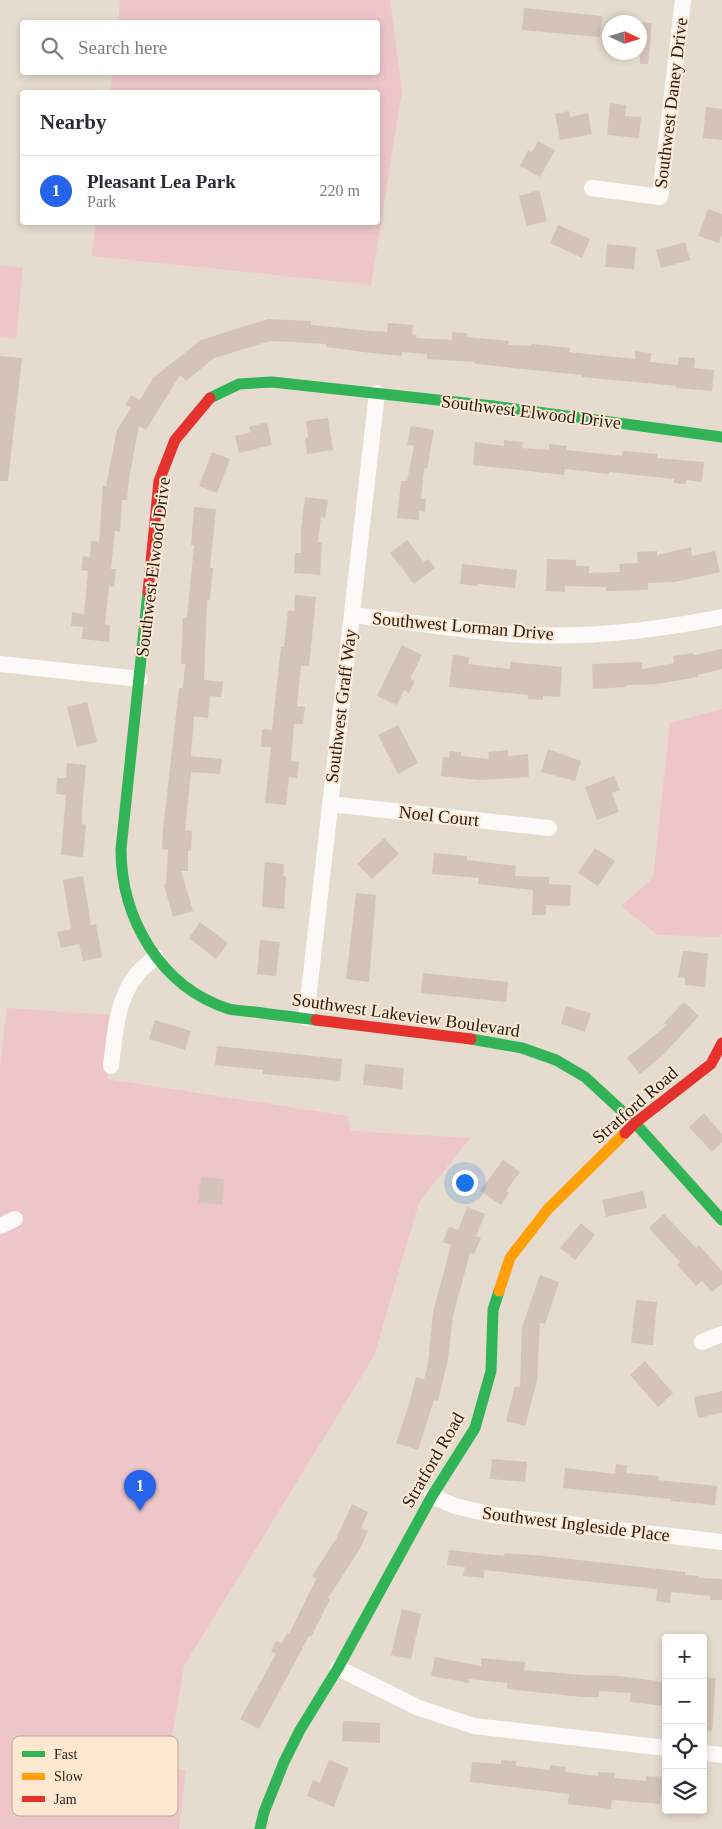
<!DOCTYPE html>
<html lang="en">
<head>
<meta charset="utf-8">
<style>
  body { margin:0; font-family:Georgia,serif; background:#f2f2f3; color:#2b2b33 }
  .controls { position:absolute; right:15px; bottom:15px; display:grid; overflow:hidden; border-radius:5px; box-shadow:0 2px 8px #0003 }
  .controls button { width:45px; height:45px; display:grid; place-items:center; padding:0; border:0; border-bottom:1px solid #e1e1e2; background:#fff; color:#2b2b33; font:25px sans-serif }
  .compass { position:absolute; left:602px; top:15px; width:45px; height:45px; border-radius:50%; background:#fff; box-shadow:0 2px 8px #0003; rotate:94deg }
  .you { position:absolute; left:464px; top:1182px; width:18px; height:18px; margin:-12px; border:4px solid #fff; border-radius:50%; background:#1a73e8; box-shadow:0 0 0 8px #1a73e833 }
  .badge { display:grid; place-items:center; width:32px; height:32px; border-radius:50%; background:#2563eb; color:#fff; font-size:16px; font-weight:700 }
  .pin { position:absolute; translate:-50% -41px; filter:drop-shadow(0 1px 2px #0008) }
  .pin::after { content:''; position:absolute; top:26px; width:18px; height:15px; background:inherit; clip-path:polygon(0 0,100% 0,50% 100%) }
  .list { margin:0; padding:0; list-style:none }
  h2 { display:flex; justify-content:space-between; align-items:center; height:65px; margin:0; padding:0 20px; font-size:21px }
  h2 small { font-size:16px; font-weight:400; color:#7c7c81 }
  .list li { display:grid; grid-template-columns:32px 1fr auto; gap:15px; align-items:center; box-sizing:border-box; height:70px; padding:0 20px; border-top:1px solid #e1e1e2 }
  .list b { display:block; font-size:19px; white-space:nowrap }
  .list p { margin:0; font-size:16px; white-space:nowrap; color:#7c7c81 }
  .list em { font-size:16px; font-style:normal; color:#7c7c81 }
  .icon { flex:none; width:28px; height:28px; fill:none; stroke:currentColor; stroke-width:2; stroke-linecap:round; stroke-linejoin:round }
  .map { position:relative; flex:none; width:722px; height:1829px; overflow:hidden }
  .search { position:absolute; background:#fff; box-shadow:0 2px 8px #0003; left:20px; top:20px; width:360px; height:55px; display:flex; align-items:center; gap:12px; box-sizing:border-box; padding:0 18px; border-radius:5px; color:#7c7c81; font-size:19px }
  .panel { position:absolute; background:#fff; box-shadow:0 2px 8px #0003; left:20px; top:90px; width:360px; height:135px; border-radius:5px }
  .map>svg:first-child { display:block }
</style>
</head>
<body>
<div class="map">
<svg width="722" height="1829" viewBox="0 0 722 1829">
  <rect width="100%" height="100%" fill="#e6dbcf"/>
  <g fill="#eec6ca">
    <path d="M120,0h270l12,91 -31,194 -279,-29 4,-33 282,-1v-130h-268l2,-19 266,-1v-50h-260z"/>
    <path d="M0,265l23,3 -7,71 -16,-2z"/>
    <path d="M722,709v224l-2,4 -62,-2 -37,-29 32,-28 17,-155z"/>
    <path d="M7,1008l107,7 -7,64 241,37 3,15 119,7 -51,64 -45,154 -190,310 -17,101 19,3 -7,59h-179v-761z"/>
  </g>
  <g fill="#d5c3bb">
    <path d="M524,8l78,8 -2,21 -78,-7z"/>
    <path d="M640,22l12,1 -4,41h-8z"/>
    <path d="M610,103l16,2 -1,11 16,1 -2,21 -32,-3z"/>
    <path d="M706,107l16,2v31l-19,-2z"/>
    <path d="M569,111l1,6 18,-4 4,21 -32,6 -5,-26z"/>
    <path d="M538,141l17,9 -15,27 -20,-11 8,-16 4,2z"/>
    <path d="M539,190l8,31 -20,5 -8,-30z"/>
    <path d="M708,209l14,5v21l-3,8 -21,-7z"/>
    <path d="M558,225l32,14 -8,19 -32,-15z"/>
    <path d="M685,242l5,18 -29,8 -5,-18z"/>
    <path d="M607,244l29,3 -2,22 -29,-2z"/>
    <path d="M268,319l43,2v4l61,6 15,1 1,-9 25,2 -1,9 5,1 -1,3 36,2v-8l15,1v4l42,4 -1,4 23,1 1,-2 38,4 -1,4 66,7v-8l16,2 -1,9 28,3 1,-8 16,1 -1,10 20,2 -2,21 -36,-3v-2l-94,-9v-2l-107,-11v-2l-48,-3v-5l-25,-2v4l-31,-3 -45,-6v-3l-55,-3 -57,17 -28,23 -6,-6 -34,55 -7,-4 -10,53 -2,21h-5l-2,32 -5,-1 -4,38h5l-2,18 -5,-1 -4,38 5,1 -1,17 -27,-3 1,-12 -12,-1 1,-14 12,2 4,-43 -7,-1 2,-14 7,1 1,-16 8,1 4,-56h3l11,-56 14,-22 -6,-3 6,-10 9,5 13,-22 48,-38z"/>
    <path d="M0,356l22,2 -14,123h-8z"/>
    <path d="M328,418l5,32 -26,4 -2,-16 3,-1 -2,-16z"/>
    <path d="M267,422l5,23 -33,8 -4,-17 16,-4 -2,-5z"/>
    <path d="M411,426l23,4 -7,39 -3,-1 -3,31h5l-1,13 -6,-1v9l-22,-2 4,-37h6l7,-35 -7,-1z"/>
    <path d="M504,440l19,2 -1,6 27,2v-6l18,2 -1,4 56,6 1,-5 34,3v4l47,4 -2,20 -16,-2v4l-12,-1v-4l-65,-7v2l-44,-5 -1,6 -91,-10 2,-23 29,4z"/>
    <path d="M212,452l18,7 -13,34 -18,-7z"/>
    <path d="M305,497l23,3 -3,18 -4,-1 -3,25h4l-2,33 -26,-2 1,-20h6v-24z"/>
    <path d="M194,507l22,2 -6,59h3l-3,32h-3l-3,80 19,2 -2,15 -11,-1 -2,22 -14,-2 -3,40 31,3 -2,15 -29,-2 -6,58 7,1 -1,20h-3v20h-7l12,40 -20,6 -9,-32 2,-1 2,-34 -6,-1 1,-19 16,-142h4l2,-24h-4l2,-46h4l7,-73h-3z"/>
    <path d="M407,540l17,22 4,-3 7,9 -21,16 -24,-31z"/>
    <path d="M691,547l1,9 23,-5 5,21 -45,10 -27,1v7l-42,1v-4l-41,-1v6l-19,-1 1,-32 29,1v6h13v7l31,-1 -1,-8 19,-1 -1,-11 20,-1v4z"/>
    <path d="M462,564l55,6 -2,18 -37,-4 -1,2 -17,-2z"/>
    <path d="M295,595l21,2 -7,69h-8l-4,40 8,1 -2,17h-9l-3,37 8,1 -2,16 -8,-1 -3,28 -21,-2 6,-56h-10l1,-18 10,1 9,-83h3l4,-37 6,1z"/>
    <path d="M402,645l20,10 -12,24 5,2 -6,12 -5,-3 -7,15 -20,-9z"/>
    <path d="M722,649v20l-24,6v2l-40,7 -32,1v2l-33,2 -1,-25 50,-2v7l32,-6 -1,-7 20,-3 1,2z"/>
    <path d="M453,655l16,2 -1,7 42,5 1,-7 51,5 -2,30 -17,-1v4l-15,-1v-4l-79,-8z"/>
    <path d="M87,702l10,40 -20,5 -10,-40z"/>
    <path d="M398,725l20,38 -20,11 -20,-39z"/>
    <path d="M548,749l33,12 -6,20 -34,-9z"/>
    <path d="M508,750v6l20,-2 1,23 -50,3 -38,-4 2,-19 6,1 1,-7 11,1v4l28,3 -1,-7z"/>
    <path d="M67,763l19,2 -4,47v12l4,1 -3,32 -22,-2 5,-60 -10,-1 1,-16h9z"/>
    <path d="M614,776l6,14 -8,3 7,19 -22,8 -12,-33z"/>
    <path d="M384,838l15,16 -27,25 -15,-15z"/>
    <path d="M595,848l20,13 -17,25 -20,-13z"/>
    <path d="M434,853l33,3v4l49,6 -1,10 34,1v7l22,1 -1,21 -24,-1v10h-14l1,-25 -55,-6 1,-6 -47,-4z"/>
    <path d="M265,862l19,2 -1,12 3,1 -2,32 -22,-2z"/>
    <path d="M83,876l8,49 5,-1 6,33 -19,4 -4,-17 -18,4 -4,-16 14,-3 -8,-49z"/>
    <path d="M356,893l20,2 -7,87 -23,-3z"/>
    <path d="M200,922l28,21 -12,16 -27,-21z"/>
    <path d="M260,940l20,2 -4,34 -19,-2z"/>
    <path d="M683,951l25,2 -3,34 -20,-2v-7l-7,-1z"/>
    <path d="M423,973l85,9 -2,20 -85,-9z"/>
    <path d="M684,1002l15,14 -36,39 -23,19 -13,-16 40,-33 -3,-2z"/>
    <path d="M566,1006l25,7 -6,19 -24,-8z"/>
    <path d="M155,1020l36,11 -6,19 -36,-11z"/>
    <path d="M217,1046l125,13 -2,22 -77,-7v-4l-48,-5z"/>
    <path d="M365,1064l39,4 -2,21 -39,-4z"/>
    <path d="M704,1113l18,21v8l-10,10 -23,-25z"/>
    <path d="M503,1160l17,12 -14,19 3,2 -8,12 -21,-14z"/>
    <path d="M201,1177l23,2 -2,26 -24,-2z"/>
    <path d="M643,1191l4,17 -41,9 -4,-17z"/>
    <path d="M467,1207l18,7 -9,22 5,2 -7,16 -4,-1 -17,63 -5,43 -10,42 -4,-1 -16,50 -22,-7 14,-42 6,-24 8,2 4,-15 5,-52 18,-67 -8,-3 6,-15 9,3z"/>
    <path d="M664,1214l32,34 3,-3 23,26v13l-10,8 -10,-11 -6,5 -19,-21 3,-3 -31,-34z"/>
    <path d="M581,1223l14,12 -20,25 -15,-12z"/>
    <path d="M540,1275l19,7 -14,42 -5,-1 -3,58 -12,45 -19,-5 9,-35 5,1 2,-60z"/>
    <path d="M636,1300l21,2 -4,43 -22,-2z"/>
    <path d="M645,1361l28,32 -15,14 -28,-32z"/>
    <path d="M722,1391v22l-24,5 -4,-21z"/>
    <path d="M492,1459l35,3 -2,20 -35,-3z"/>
    <path d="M616,1464l11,1 -1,8 33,3 -1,4 59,6 -2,19 -45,-4 1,-2 -108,-11 2,-20 50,6z"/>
    <path d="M352,1504l16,8 -7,16 7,3 -8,18 -32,49 2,1 -19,38 -2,-1 -50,93 -19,-10 36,-65 -5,-3 5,-10 6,2 5,-10 2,1 27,-55 -4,-3 24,-37z"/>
    <path d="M449,1550l55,6 1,-3 39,3 141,16v3l14,1v2l23,1v21h-12v-4l-39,-4 -1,11 -14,-2 1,-12 -173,-19v8l-21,-2 2,-9 -18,-2z"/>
    <path d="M402,1609l19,5 -10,45 -20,-4z"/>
    <path d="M435,1657l46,9v-8l44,4 -1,8 59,5 35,1 48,6 -1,24 -35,-4 1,-9 -32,-2v6h-18l-74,-8v-6l-38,-4v4l-38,-7z"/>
    <path d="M703,1677l13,1 -4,53 -9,-1z"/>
    <path d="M343,1721l37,2v20l-38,-2z"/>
    <path d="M329,1760l20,8 -15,39 -27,-11 6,-16 7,3z"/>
    <path d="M501,1760l15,1v5l34,4v-5l16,2 -1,5 33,4v-4l17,1 -1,5 32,3v-5l17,1 -3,27 -48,-4 -1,9 -17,-2 -26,-3 1,-10 -99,-12 2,-20 29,2z"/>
  </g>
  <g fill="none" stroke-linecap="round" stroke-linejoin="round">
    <g stroke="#fbfaf8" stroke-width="16">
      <path d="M592,188l68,9 23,-197"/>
      <path d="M352,615c53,6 106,15 158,19 71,5 143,-3 212,-17"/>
      <path d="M0,664l140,15"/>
      <path d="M330,804l219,24"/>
      <path d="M306,1018l71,-625"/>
      <path d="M111,1066c4,-32 5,-67 27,-93 5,-6 12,-11 18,-16"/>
      <path d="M0,1226l15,-7"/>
      <path d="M702,1342l20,-8"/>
      <path d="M432,1496l23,10 38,9 229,27"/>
      <path d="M338,1668l81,40 55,18 192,22"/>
      <path d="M703,1753l19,2"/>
    </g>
    <g stroke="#30b455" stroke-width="11">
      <path d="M210,398l29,-14 33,-2 221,24 229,31"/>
      <path d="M148,592l-27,257c0,69 39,138 108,160 8,2 18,2 26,3 21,3 41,5 61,8"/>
      <path d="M471,1039l51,9 34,12 29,17 50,46 87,97"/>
      <path d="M260,1829l4,-17 20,-50 16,-32 38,-62 94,-172 43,-68 16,-57 2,-61 6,-19"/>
    </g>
    <path stroke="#ff9f0a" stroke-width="11" d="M499,1291l11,-33 38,-49 77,-76"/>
    <g stroke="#e5322d" stroke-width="11">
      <path d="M148,592l11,-111 16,-41 35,-42"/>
      <path d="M316,1020l155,19"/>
      <path d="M625,1133l10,-10 76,-59 11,-21"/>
    </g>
  </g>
  <g text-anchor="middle" stroke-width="4" stroke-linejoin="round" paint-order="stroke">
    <g font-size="18" fill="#231c14" stroke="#fee8d2">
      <text transform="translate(671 103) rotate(-83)" y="6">Southwest Daney Drive</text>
      <text transform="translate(531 412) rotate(7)" y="6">Southwest Elwood Drive</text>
      <text transform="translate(153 567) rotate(-83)" y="6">Southwest Elwood Drive</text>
      <text transform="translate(463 626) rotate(5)" y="6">Southwest Lorman Drive</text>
      <text transform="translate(341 706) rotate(-83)" y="6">Southwest Graff Way</text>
      <text transform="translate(439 816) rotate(6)" y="6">Noel Court</text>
      <text transform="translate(406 1015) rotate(8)" y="6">Southwest Lakeview Boulevard</text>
      <text transform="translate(635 1105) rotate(-41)" y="6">Stratford Road</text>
      <text transform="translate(433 1460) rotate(-60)" y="6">Stratford Road</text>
      <text transform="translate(576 1524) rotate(7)" y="6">Southwest Ingleside Place</text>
    </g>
  </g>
  <rect x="12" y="1736" width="166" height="80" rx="8" fill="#fee8d2" stroke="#bcab99" stroke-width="1"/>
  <rect x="22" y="1751" width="23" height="6" fill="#30b455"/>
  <rect x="22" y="1773" width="23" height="7" fill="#ff9f0a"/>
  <rect x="22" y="1796" width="23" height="6" fill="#e5322d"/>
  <g font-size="14" fill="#231c14">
    <text x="54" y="1759">Fast</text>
    <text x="54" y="1781">Slow</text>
    <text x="54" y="1804">Jam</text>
  </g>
</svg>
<div class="controls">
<button>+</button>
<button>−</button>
<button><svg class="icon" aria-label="locate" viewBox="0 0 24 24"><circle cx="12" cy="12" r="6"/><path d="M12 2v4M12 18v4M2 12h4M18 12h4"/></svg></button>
<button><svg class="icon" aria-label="layers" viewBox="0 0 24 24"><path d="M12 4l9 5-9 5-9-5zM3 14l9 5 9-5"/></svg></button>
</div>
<svg class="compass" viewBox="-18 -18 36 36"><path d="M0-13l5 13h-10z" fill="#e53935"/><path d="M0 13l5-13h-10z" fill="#7c7c81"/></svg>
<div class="you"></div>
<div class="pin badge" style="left:140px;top:1511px">1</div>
<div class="search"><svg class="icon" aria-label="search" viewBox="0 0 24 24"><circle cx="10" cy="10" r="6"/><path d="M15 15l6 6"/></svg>Search here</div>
<section class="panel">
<h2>Nearby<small></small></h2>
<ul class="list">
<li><span class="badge">1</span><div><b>Pleasant Lea Park</b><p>Park</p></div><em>220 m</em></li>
</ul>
</section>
</div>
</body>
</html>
